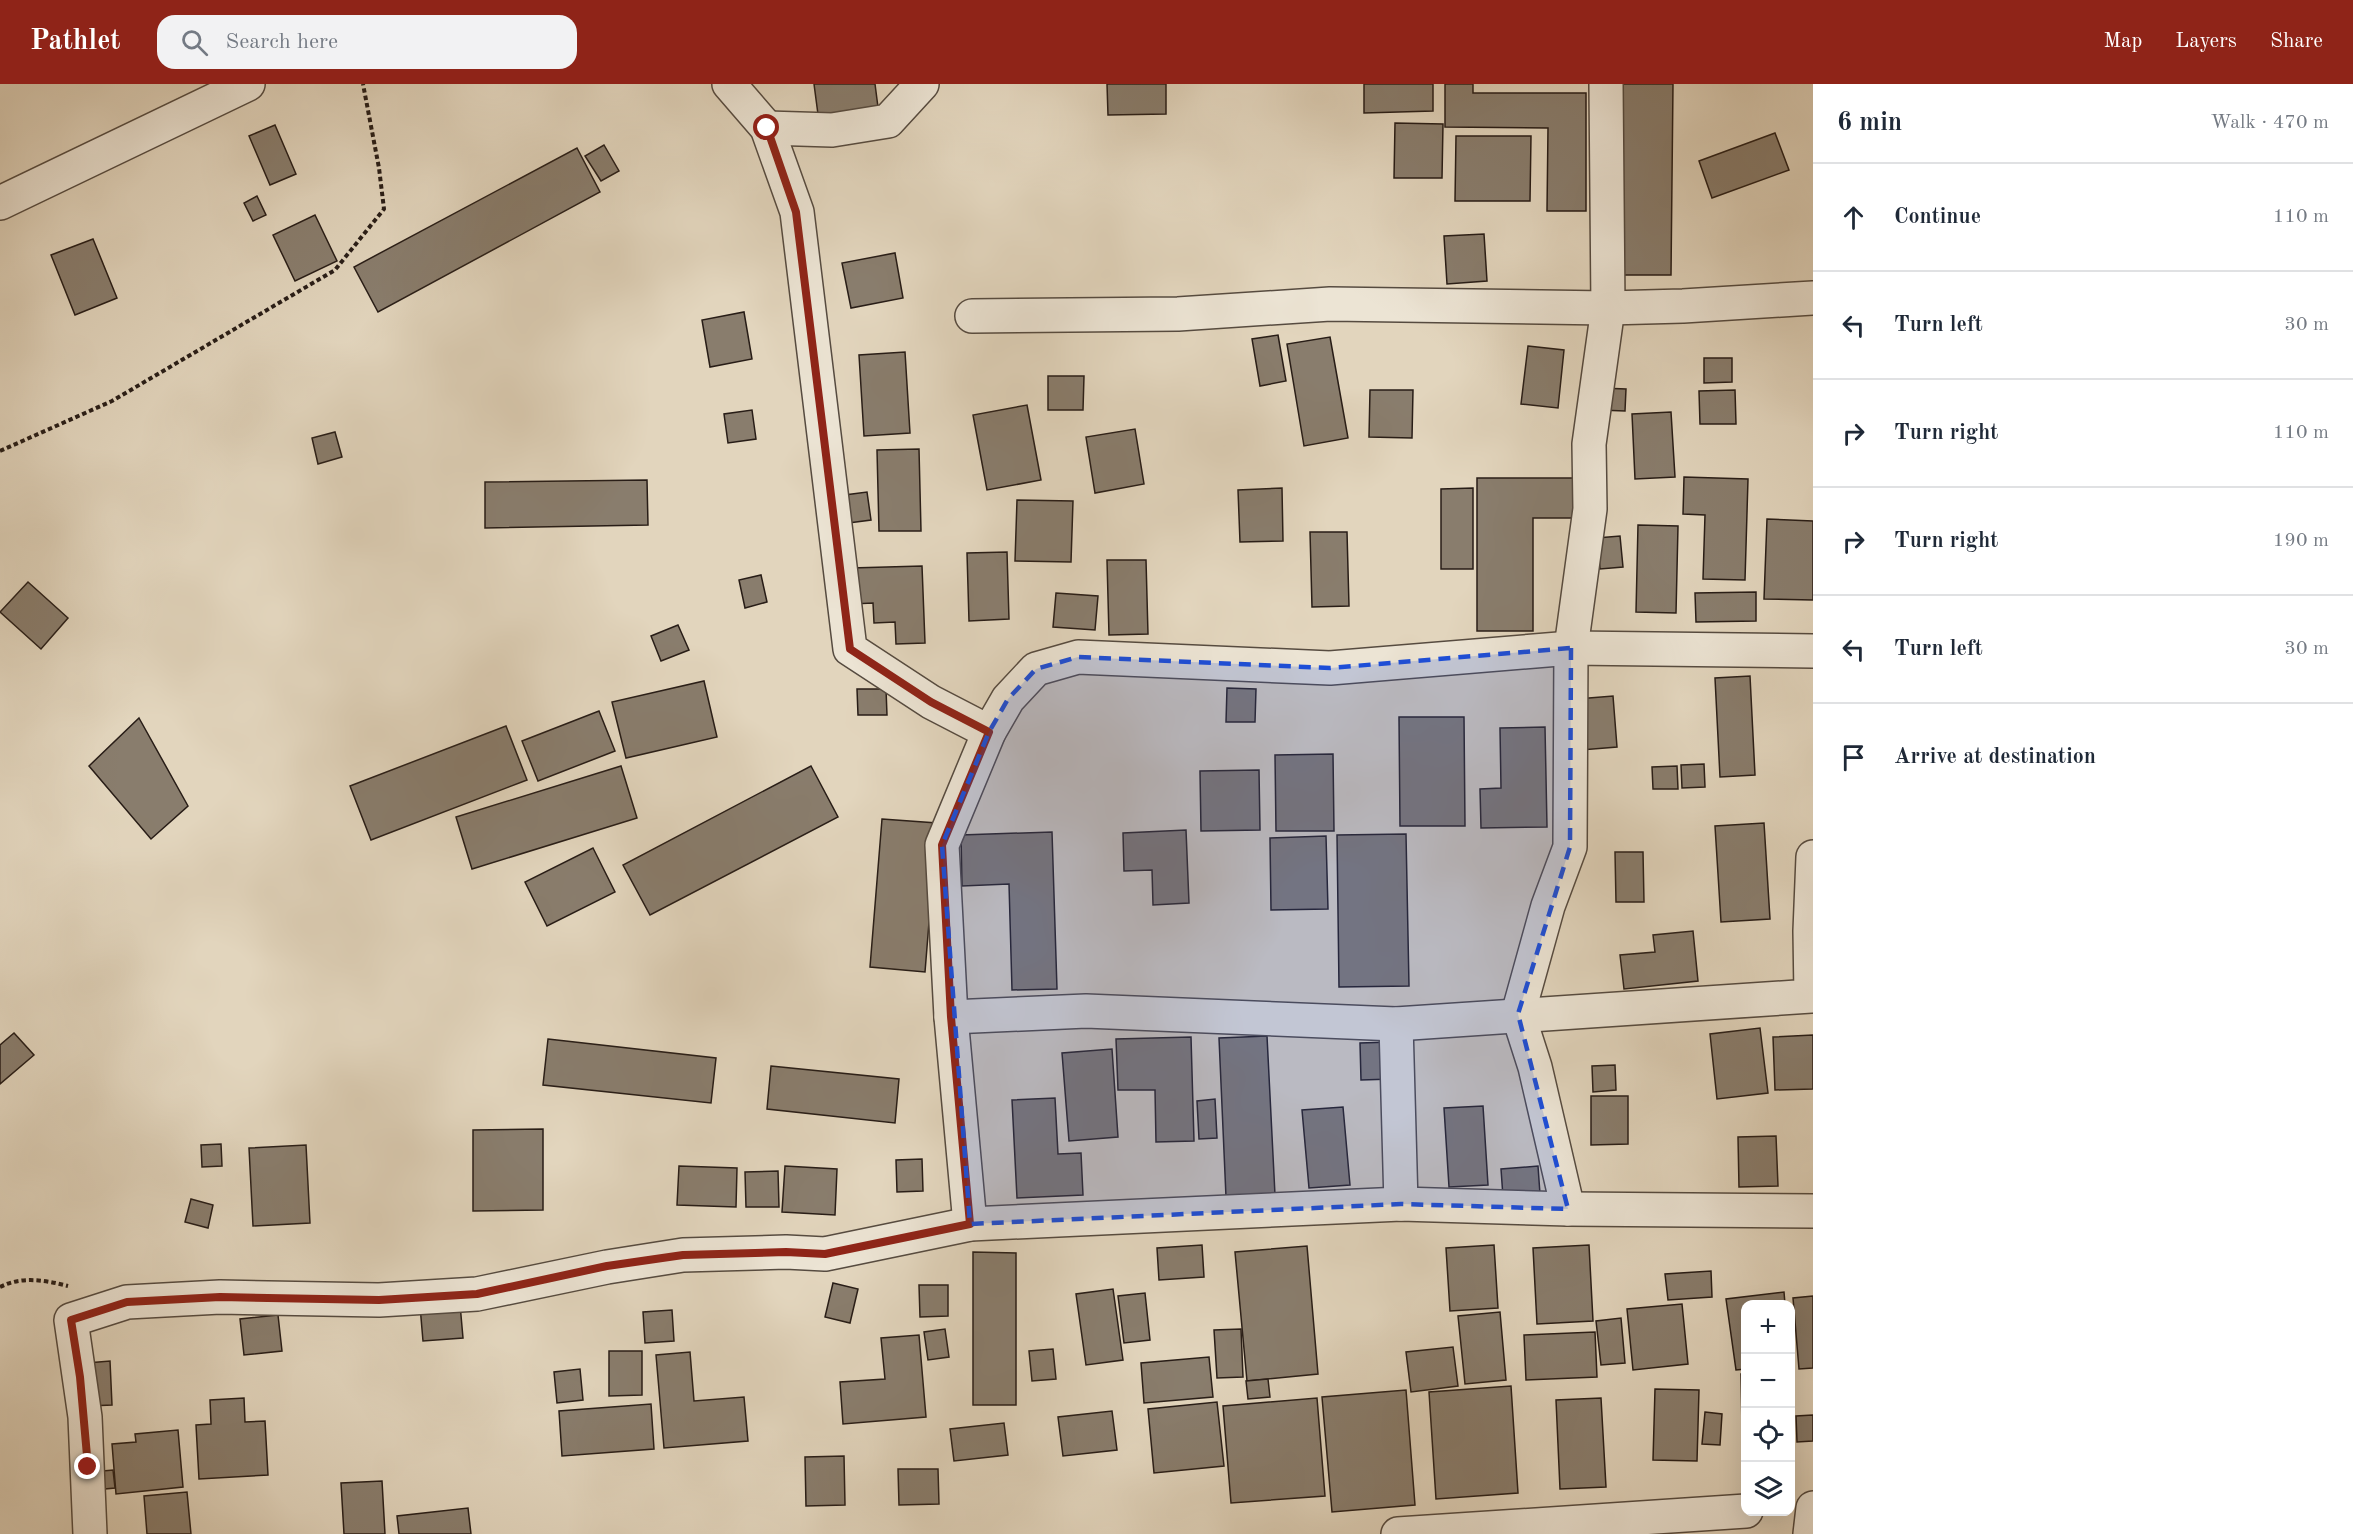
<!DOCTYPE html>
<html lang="en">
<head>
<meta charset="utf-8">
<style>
  body { margin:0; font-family:"Old Standard TT",serif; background:#f2f2f3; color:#1f2937 }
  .controls { position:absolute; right:18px; bottom:18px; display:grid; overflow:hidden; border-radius:12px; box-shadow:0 6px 24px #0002 }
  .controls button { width:54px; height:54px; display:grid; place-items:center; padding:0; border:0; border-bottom:2px solid #e0e1e3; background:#fff; color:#1f2937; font:30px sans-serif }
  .stop { position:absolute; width:18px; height:18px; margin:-14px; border:4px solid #8f2418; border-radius:50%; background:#fff }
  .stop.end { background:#8f2418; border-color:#fff; box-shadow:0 2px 6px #0008 }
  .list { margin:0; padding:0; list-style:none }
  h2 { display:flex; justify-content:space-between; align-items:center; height:78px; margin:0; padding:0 24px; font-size:26px }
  h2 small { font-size:20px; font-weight:400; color:#747a83 }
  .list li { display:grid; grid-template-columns:39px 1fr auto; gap:18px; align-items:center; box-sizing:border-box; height:108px; padding:0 24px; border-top:2px solid #e0e1e3 }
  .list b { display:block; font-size:22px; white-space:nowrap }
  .list em { font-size:20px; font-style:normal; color:#747a83 }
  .icon { flex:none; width:33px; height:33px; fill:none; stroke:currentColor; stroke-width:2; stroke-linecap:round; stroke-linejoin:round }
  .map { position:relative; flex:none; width:1813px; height:1450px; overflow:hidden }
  header { display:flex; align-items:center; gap:36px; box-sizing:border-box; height:84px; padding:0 30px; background:#8f2418; color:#fff }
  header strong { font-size:28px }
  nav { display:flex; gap:33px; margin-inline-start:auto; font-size:21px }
  .search { width:420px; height:54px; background:#f2f2f3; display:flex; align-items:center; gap:15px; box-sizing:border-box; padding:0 21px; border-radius:18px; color:#747a83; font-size:22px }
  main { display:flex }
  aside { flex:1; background:#fff }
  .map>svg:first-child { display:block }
</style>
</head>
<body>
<header>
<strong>Pathlet</strong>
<div class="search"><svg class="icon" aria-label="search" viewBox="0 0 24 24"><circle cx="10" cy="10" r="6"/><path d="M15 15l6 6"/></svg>Search here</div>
<nav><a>Map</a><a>Layers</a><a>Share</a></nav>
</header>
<main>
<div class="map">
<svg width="1813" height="1450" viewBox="0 0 1813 1450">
  <rect width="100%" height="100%" fill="#e2d5bd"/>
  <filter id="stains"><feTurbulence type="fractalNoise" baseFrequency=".00333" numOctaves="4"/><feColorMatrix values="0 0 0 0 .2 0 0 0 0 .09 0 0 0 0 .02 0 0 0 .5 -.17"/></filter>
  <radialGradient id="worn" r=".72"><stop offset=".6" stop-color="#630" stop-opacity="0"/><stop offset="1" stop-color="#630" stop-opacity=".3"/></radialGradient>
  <g fill="#897d6d" stroke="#281d17" stroke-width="1.5">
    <path d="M814,0h61l4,31 -60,7z"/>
    <path d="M1107,0h59v30l-58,1z"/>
    <path d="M1364,0h69v27l-69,2z"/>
    <path d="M1445,0h28v9h113v118h-39l1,-83 -103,-1z"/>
    <path d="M1619,0h54l-2,191h-53z"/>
    <path d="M1395,39l48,1 -1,54h-48z"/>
    <path d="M275,41l21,49 -26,11 -21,-49z"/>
    <path d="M1775,49l14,37 -77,28 -13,-37z"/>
    <path d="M1456,52h75l-1,65h-75z"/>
    <path d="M604,61l15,26 -18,10 -16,-25z"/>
    <path d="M577,64l23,44 -222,120 -24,-45z"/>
    <path d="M257,112l9,19 -13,6 -9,-18z"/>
    <path d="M315,131l22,46 -42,20 -22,-46z"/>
    <path d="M1484,150l3,47 -40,3 -3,-48z"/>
    <path d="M93,155l24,59 -42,17 -24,-60z"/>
    <path d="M895,169l8,45 -52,10 -9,-45z"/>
    <path d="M744,228l8,47 -42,8 -8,-47z"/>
    <path d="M1278,251l8,46 -26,5 -8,-47z"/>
    <path d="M1330,253l18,101 -44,8 -17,-102z"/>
    <path d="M1528,262l36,4 -6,58 -37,-4z"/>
    <path d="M905,268l5,81 -46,3 -5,-81z"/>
    <path d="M1704,274h28v24l-28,1z"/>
    <path d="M1048,292h36l-1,34h-35z"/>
    <path d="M1601,304l25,1 -1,22 -25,-1z"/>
    <path d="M1370,306h43l-1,48 -43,-1z"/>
    <path d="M1735,306l1,34h-36l-1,-33z"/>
    <path d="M1027,321l14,75 -54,10 -14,-75z"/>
    <path d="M752,326l4,29 -28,4 -4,-29z"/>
    <path d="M1671,328l4,65 -40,2 -3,-65z"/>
    <path d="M1135,345l9,55 -49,9 -9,-56z"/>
    <path d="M335,348l7,25 -24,7 -6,-26z"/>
    <path d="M919,365l2,82h-42l-2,-81z"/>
    <path d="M1684,393l64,2 -3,101 -42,-1 2,-64 -22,-1z"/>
    <path d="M1477,394h99v40h-43v113h-56z"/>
    <path d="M647,396l1,45 -163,3v-46z"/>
    <path d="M1282,404l1,53 -43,1 -2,-52z"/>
    <path d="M1473,404v81h-32v-80z"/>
    <path d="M867,408l4,28 -30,4 -4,-28z"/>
    <path d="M1017,416l56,1 -2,61 -56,-1z"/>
    <path d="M1767,435l46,2v79l-49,-1z"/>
    <path d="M1638,441l40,1 -2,87 -40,-1z"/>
    <path d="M1310,448h37l2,74 -37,1z"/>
    <path d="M1620,452l3,31 -23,2 -3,-31z"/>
    <path d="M1007,468l2,67 -40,2 -2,-68z"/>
    <path d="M1107,476h39l2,74 -39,1z"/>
    <path d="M922,482l3,77 -29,1 -1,-22 -21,1 -1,-20 -21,1 -1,-36z"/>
    <path d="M761,491l6,27 -22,6 -6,-28z"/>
    <path d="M28,498l40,36 -27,31 -41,-37z"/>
    <path d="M1756,508v29l-60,1 -1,-29z"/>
    <path d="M1056,509l42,3 -3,34 -42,-3z"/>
    <path d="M678,541l11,25 -28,11 -10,-25z"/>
    <path d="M1750,592l5,99 -35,2 -5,-99z"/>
    <path d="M704,597l13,56 -91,21 -14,-56z"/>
    <path d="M1227,604l29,1 -1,33h-29z"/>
    <path d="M857,605h29l1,26h-29z"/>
    <path d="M1613,612l4,51 -36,3 -4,-51z"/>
    <path d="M599,627l16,40 -77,30 -16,-40z"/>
    <path d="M1399,633h65l1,109h-65z"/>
    <path d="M139,634l49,88 -37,33 -62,-73z"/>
    <path d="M506,642l21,54 -156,60 -21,-54z"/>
    <path d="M1545,643l2,100 -66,1 -1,-39 21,-1 -1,-60z"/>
    <path d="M1333,670l1,77h-58l-1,-76z"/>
    <path d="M1704,680l1,23 -23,1 -1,-23z"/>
    <path d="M621,682l16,52 -165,51 -16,-52z"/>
    <path d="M811,682l27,51 -188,98 -27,-50z"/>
    <path d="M1677,682l1,23h-25l-1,-22z"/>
    <path d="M1259,686l1,60 -59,1 -1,-60z"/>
    <path d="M882,735l55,4 -12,149 -55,-5z"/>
    <path d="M1764,739l6,96 -49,3 -6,-96z"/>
    <path d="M1186,746l3,73 -36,2 -1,-35 -28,1 -1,-38z"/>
    <path d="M1052,748l5,157 -45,1 -3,-106 -47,2 -1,-51z"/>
    <path d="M1406,750l3,152 -70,1 -2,-152z"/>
    <path d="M1326,752l2,73 -57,1 -1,-72z"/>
    <path d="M593,764l22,44 -68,34 -22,-44z"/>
    <path d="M1615,768h28l1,50h-28z"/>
    <path d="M1693,847l5,50 -74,8 -4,-34 35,-3 -2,-17z"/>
    <path d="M1760,944l8,65 -51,6 -7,-65z"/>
    <path d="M14,949l20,22 -34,29v-39z"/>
    <path d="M1813,951v54l-38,1 -2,-53z"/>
    <path d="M1267,952l8,159 -49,2 -7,-159z"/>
    <path d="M1191,953l3,104 -38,1 -1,-52h-37l-2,-51z"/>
    <path d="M548,955l168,19 -5,45 -168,-18z"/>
    <path d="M1391,958l1,37 -31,1 -1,-37z"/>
    <path d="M1112,965l6,88 -49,4 -7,-88z"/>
    <path d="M1615,981l1,25 -23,2 -1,-26z"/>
    <path d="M771,982l128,13 -4,44 -128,-14z"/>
    <path d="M1591,1012h37v48l-37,1z"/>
    <path d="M1055,1014l3,56 23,-1 2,42 -66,3 -5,-98z"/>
    <path d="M1215,1015l2,39 -18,1 -2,-38z"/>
    <path d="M1483,1022l5,79 -39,2 -5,-79z"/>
    <path d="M1343,1023l7,78 -41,3 -7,-78z"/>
    <path d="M543,1045v81l-70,1v-81z"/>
    <path d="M1776,1052l2,50 -39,1 -1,-50z"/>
    <path d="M221,1060l1,22 -20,1 -1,-22z"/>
    <path d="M306,1061l4,78 -57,3 -4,-78z"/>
    <path d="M922,1075l1,32 -26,1 -1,-32z"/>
    <path d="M679,1082l58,2 -1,39 -59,-2z"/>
    <path d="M785,1082l52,3 -2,46 -53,-3z"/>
    <path d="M1538,1082l2,28 -37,3 -2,-28z"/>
    <path d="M778,1087l1,36h-33l-1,-35z"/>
    <path d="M191,1115l22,6 -5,23 -23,-6z"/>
    <path d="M1202,1161l2,32 -45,3 -2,-32z"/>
    <path d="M1494,1161l4,63 -48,3 -4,-63z"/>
    <path d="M1589,1161l4,76 -56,3 -4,-76z"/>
    <path d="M1307,1162l11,128 -71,7 -12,-129z"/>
    <path d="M973,1168l43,1v152h-43z"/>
    <path d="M1711,1187l1,26 -44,3 -3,-26z"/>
    <path d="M833,1199l25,6 -8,34 -25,-6z"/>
    <path d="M919,1201h29v31l-28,1z"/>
    <path d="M1113,1205l10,71 -37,5 -10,-71z"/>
    <path d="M1784,1208l1,12h-39v65l-10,1 -10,-71z"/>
    <path d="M1145,1209l5,47 -26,3 -6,-47z"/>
    <path d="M1813,1212v72l-14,1 -6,-71z"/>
    <path d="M460,1220l3,34 -40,3 -3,-35z"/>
    <path d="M1682,1220l6,60 -55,6 -6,-61z"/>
    <path d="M672,1226l2,31 -29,2 -2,-31z"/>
    <path d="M1500,1228l6,68 -41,4 -7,-68z"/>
    <path d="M278,1231l4,36 -38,4 -4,-36z"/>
    <path d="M1621,1234l4,45 -24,2 -5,-44z"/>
    <path d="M945,1245l4,28 -21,3 -4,-28z"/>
    <path d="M1241,1245l2,48 -26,1 -3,-48z"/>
    <path d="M1595,1248l2,45 -71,3 -2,-45z"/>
    <path d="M919,1251l7,82 -83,7 -3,-42 45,-3 -4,-41z"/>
    <path d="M1453,1263l5,39 -47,6 -5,-40z"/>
    <path d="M1053,1265l3,30 -24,2 -3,-30z"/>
    <path d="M609,1267h33v44l-33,1z"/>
    <path d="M690,1268l4,49 50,-4 4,44 -84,7 -8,-93z"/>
    <path d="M1209,1273l4,40 -69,6 -3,-40z"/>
    <path d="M110,1277l2,44 -23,1 -2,-43z"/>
    <path d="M580,1285l3,31 -26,3 -3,-31z"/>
    <path d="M1790,1289l3,109h-3z"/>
    <path d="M1741,1290h5v109h-3z"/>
    <path d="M1268,1295l2,18 -22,2 -2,-18z"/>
    <path d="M1511,1302l7,107 -82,6 -7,-107z"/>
    <path d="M1655,1305l44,1 -2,71 -44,-1z"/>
    <path d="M1406,1306l9,115 -83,7 -10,-115z"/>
    <path d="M244,1314l1,24 20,-1 3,54 -69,4 -3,-54 15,-1 -1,-24z"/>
    <path d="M1317,1314l8,98 -94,7 -8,-97z"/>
    <path d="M1601,1314l5,89 -46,2 -4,-89z"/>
    <path d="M1217,1318l7,64 -70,7 -6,-64z"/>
    <path d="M651,1320l3,45 -92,7 -3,-45z"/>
    <path d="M1112,1327l5,39 -54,6 -5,-39z"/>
    <path d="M1705,1328l17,2 -2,31 -18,-1z"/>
    <path d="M1813,1331v26l-16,1 -1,-26z"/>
    <path d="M1004,1339l4,32 -54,6 -4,-32z"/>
    <path d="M178,1346l5,57 -67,7 -4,-50 24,-2 -1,-8z"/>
    <path d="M844,1372l1,49 -39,1 -1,-49z"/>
    <path d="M898,1385h40l1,35 -40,1z"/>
    <path d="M113,1386l2,18 -21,2 -2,-18z"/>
    <path d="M382,1397l3,53h-41l-3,-51z"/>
    <path d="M187,1408l4,42h-44l-3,-38z"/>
    <path d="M468,1424l3,26h-72l-2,-18z"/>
  </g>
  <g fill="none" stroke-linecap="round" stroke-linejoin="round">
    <defs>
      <g id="minor">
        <path d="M729,0l38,44 30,84 53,437 81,53 58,30"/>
        <path d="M767,44l65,2 56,-9 34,-37"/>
        <path d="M0,119l248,-119"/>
        <path d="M972,232l206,-2 152,-10 278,4 75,-2 130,-8"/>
        <path d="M951,933l135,-6 310,13 415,-28 -1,-65 3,-74"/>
        <path d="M1396,940l5,180"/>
        <path d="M1568,1125l-33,-142 -17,-53 30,-108 22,-59 1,-199 19,-139 -1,-65 19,-136 -2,-224"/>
        <path d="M970,1140l-19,-207 -9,-172 47,-113 19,-33 28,-30 42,-12 252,11 241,-20 242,3"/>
        <path d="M90,1450l-5,-117 -14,-97 56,-18 93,-5 159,3 98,-6 130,-27 76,-12 103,-3 39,2 145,-30 431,-20 167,5 245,2"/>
        <path d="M1398,1450l348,-23"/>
        <path d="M1810,1450l3,-26"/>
      </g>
    </defs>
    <use href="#minor" stroke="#564b40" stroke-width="36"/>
    <g stroke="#281d17" stroke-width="4" stroke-dasharray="4.5 3" stroke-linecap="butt">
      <path d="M0,367l112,-50 223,-131 49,-61 -5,-41 -16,-84"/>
      <path d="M0,1203c21,-11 45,-7 68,-1"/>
    </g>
    <use href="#minor" stroke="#ece4d4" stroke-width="33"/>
  </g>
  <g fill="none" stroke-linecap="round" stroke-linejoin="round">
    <path stroke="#8f2418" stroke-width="8" d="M88,1383l-8,-90 -9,-57 56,-18 93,-5 159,3 98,-6 130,-28 76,-11 103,-3 39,2 145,-30 -19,-207 -9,-172 47,-113 -58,-30 -81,-53 -54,-437 -29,-84"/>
  </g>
  <path fill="#1d4ed8" fill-opacity="0.2" stroke="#1d4ed8" stroke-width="4.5" stroke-dasharray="12 8" stroke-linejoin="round" d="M1571,564l-1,199 -52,167 50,195 -167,-5 -431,20 -28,-379 47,-113 19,-33 28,-30 42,-12 252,11z"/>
  <rect width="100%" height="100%" filter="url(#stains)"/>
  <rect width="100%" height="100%" fill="url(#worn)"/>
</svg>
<div class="controls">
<button>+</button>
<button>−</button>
<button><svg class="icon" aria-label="locate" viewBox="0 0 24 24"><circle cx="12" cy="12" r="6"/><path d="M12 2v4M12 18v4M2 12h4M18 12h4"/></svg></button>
<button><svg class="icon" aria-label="layers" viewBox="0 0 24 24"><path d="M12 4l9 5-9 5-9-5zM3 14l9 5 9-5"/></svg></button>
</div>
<div class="stop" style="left:767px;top:44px"></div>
<div class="stop end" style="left:88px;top:1383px"></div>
</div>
<aside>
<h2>6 min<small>Walk · 470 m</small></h2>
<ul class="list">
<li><svg class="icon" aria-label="ahead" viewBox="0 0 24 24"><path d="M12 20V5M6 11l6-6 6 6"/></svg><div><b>Continue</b></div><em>110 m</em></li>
<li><svg class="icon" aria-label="left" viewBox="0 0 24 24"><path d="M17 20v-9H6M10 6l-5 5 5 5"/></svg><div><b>Turn left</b></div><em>30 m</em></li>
<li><svg class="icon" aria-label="right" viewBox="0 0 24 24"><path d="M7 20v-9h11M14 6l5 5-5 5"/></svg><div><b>Turn right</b></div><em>110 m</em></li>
<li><svg class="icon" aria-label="right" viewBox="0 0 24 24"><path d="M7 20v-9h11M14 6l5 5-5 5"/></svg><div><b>Turn right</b></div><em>190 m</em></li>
<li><svg class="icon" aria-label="left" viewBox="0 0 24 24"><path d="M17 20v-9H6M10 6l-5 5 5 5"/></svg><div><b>Turn left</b></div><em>30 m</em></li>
<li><svg class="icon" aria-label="arrive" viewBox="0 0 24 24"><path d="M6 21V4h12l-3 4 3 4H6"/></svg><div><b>Arrive at destination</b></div></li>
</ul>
</aside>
</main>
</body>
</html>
